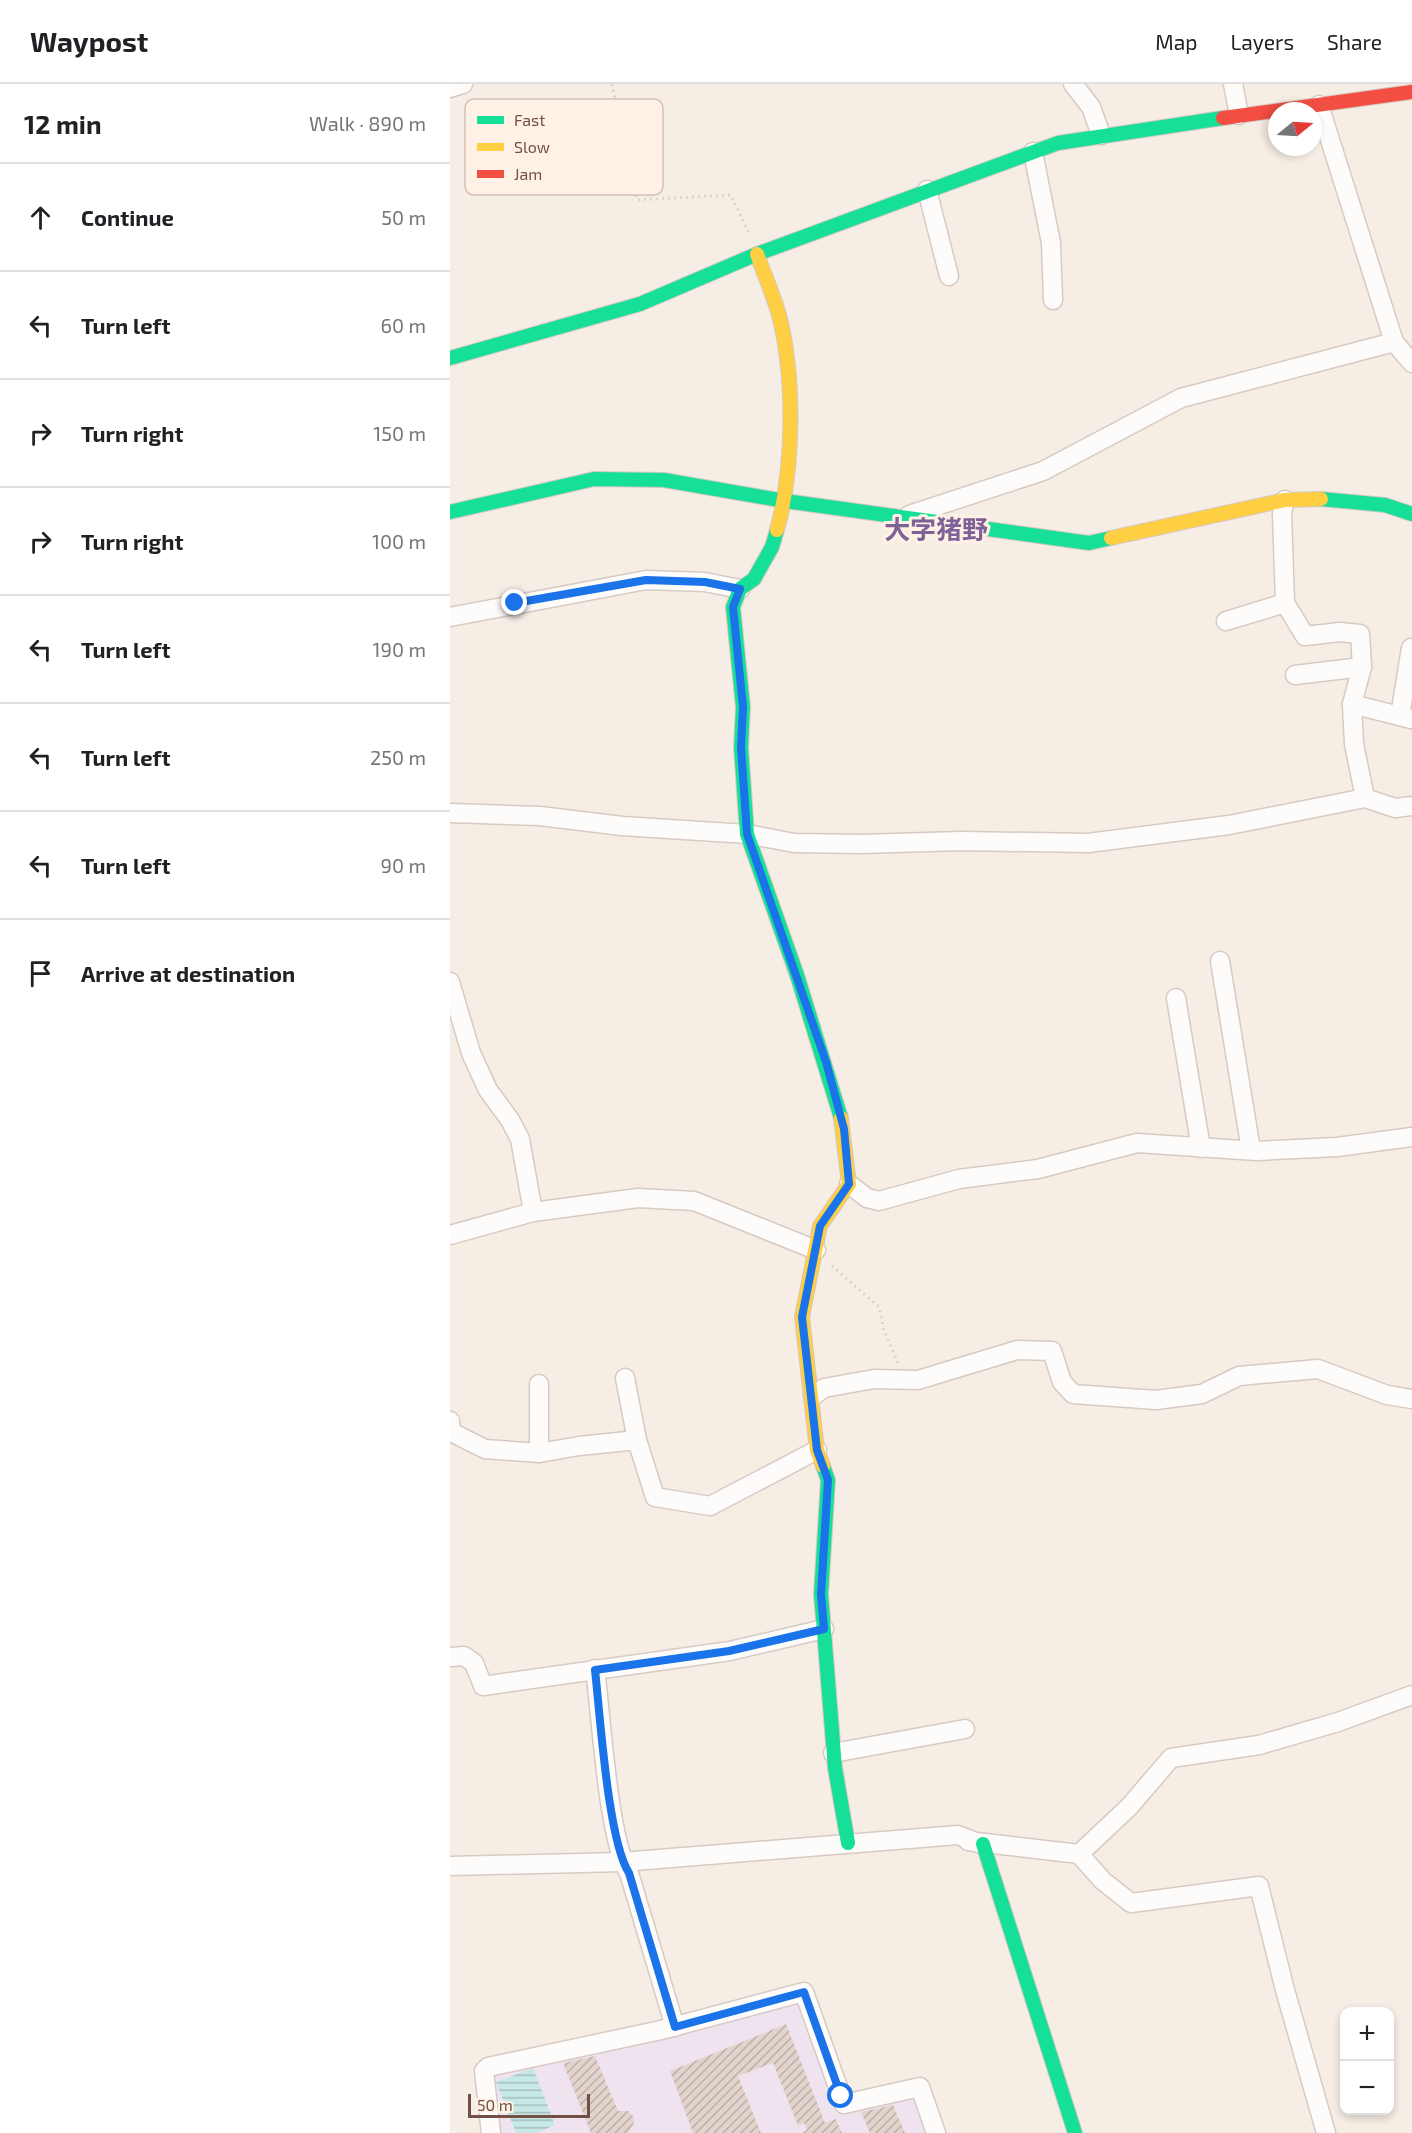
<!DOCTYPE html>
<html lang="en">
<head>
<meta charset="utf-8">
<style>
  body { margin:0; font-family:"Exo 2","Noto Sans JP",sans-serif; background:#f6f6f6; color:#202124 }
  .controls { position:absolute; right:18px; bottom:18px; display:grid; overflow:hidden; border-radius:12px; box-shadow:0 3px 9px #0003 }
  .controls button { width:54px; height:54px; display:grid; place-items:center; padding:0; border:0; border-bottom:2px solid #e0e0e0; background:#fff; color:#202124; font:30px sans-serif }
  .compass { position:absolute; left:818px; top:18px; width:54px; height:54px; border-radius:50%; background:#fff; box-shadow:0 3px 9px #0003; rotate:72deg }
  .scale { position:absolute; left:18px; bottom:15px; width:122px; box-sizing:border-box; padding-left:6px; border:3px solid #735046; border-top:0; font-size:16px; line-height:21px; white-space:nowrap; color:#735046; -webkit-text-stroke:4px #fff1e5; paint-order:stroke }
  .stop { position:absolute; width:18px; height:18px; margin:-14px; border:4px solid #1a73e8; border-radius:50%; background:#fff }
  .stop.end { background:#1a73e8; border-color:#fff; box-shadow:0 2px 6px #0008 }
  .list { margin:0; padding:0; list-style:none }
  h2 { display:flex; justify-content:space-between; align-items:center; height:78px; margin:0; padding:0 24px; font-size:26px }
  h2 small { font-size:20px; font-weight:400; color:#757577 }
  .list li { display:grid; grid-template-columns:39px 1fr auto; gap:18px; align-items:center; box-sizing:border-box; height:108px; padding:0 24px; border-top:2px solid #e0e0e0 }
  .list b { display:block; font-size:22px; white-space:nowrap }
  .list em { font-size:20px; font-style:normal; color:#757577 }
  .icon { flex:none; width:33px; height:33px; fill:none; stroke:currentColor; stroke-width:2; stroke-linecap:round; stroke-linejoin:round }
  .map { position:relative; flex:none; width:962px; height:2049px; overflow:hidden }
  header { display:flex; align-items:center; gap:36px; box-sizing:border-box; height:84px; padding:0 30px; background:#fff; border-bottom:2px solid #e0e0e0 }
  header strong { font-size:28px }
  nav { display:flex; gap:33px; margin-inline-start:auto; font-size:21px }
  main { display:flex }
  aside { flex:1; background:#fff }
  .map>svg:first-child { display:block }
</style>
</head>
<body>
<header>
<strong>Waypost</strong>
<nav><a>Map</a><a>Layers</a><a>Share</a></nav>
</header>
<main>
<aside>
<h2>12 min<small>Walk · 890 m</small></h2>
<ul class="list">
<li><svg class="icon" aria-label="ahead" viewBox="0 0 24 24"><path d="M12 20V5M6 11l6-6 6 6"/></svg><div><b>Continue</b></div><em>50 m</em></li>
<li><svg class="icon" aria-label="left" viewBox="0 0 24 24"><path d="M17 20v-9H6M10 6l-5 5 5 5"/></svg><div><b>Turn left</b></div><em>60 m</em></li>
<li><svg class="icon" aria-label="right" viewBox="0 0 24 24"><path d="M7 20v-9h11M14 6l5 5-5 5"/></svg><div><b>Turn right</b></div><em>150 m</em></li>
<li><svg class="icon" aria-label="right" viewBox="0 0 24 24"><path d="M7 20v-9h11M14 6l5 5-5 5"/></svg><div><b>Turn right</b></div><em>100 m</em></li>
<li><svg class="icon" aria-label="left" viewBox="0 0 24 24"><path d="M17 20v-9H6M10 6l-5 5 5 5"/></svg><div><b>Turn left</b></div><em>190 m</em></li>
<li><svg class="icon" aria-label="left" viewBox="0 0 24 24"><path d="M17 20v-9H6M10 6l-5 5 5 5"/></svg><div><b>Turn left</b></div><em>250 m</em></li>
<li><svg class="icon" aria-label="left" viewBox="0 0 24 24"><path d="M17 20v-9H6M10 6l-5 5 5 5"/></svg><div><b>Turn left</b></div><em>90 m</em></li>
<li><svg class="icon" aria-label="arrive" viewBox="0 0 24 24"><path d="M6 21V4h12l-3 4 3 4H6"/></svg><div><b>Arrive at destination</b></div></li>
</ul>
</aside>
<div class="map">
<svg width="962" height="2049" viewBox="0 0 962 2049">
  <defs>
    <pattern id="water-rules" width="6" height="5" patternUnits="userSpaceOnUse" patternTransform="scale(1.5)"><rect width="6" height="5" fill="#c6e8e6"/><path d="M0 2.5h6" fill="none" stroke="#a5bebc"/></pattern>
    <pattern id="building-hatch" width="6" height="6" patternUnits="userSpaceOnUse" patternTransform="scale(1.5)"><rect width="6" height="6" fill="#e2d4cd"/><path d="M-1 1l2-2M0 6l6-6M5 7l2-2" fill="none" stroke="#bcaea8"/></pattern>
  </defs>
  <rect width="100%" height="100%" fill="#f6ede5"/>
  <path fill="#efe3f0" d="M354,1908l40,112 76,-17 16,46h-445l-3,-66z"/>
  <path fill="url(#water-rules)" d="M83,1984l22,57 -19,8h-20l-20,-51z"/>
  <g fill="url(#building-hatch)">
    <path d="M336,1940l39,99 11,-4 6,14h-40l5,-3 -3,-7 -6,3 -25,-63 -35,13 23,57h-68l-23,-62z"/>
    <path d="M145,1972l23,55h10l5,5 1,7 -6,10h-37l-28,-70z"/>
    <path d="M443,2021l12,28h-35l-9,-21z"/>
  </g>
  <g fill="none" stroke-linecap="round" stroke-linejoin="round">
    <defs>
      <g id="street">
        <path d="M623,0l18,23 10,28"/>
        <path d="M783,0l6,31"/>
        <path d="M0,4l13,-4"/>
        <path d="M869,21l75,237 18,21"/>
        <path d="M583,68l18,91 2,57"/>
        <path d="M477,106l22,86"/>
        <path d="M835,416l-3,13 3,90 20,33 35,-4 20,2 2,33 -10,37 2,40 11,54"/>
        <path d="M459,431l134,-44 138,-73 213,-56"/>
        <path d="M0,533l196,-37 59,2 35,7"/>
        <path d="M776,537l59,-18"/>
        <path d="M845,591l67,-8"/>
        <path d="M902,620l59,15"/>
        <path d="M950,632l11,-68"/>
        <path d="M0,729l90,3 82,10 125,8 47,9 67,1 100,-3 127,2 141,-18 136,-27 30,10 17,-2"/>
        <path d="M770,877l31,189"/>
        <path d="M0,898l21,71 17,37 22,30 10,19 13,73"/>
        <path d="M726,914l25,150"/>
        <path d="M399,1100l18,14 12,3 80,-22 79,-10 99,-26 120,8 80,-4 75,-10"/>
        <path d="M0,1151l83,-23 105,-14 56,3 122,49"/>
        <path d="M175,1294l12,62"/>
        <path d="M363,1312l11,-8 50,-9 44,1 99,-30 35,1 10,31 11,12 83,6 46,-6 37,-18 79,-7 69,26 25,4"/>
        <path d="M0,1337l1,11 34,17 54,4 40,-7 58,-6 18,57 55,9 107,-56"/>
        <path d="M89,1369v-69"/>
        <path d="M0,1573l14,-1 10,7 9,23 247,-35 94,-22"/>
        <path d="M145,1585c6,45 13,171 34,204l46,154"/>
        <path d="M383,1669l132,-24"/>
        <path d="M518,1757l111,13 24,27 28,22 128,-17 26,104 41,143"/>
        <path d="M629,1770l50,-47 42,-49 88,-13 79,-23 74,-27"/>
        <path d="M0,1782l172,-4 336,-27 20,8"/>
        <path d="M41,2049l-7,-62 4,-4 173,-37 143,-38 40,112 76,-17 16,46"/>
      </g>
      <g id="fast">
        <path d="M0,274l190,-54 117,-50 301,-111 165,-25"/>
        <path d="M871,415l64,6 27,9"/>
        <path d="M0,428l144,-33 70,1 121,21 304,42 22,-5"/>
        <path d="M327,446l-5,17 -18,32 -14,10 -7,18 10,100 -2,40 6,87 50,141 44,143"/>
        <path d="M373,1382l5,14 -7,114 14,174 13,75"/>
        <path d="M533,1760l92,289"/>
      </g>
      <g id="slow">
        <path d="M307,170c7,20 16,40 22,61 16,62 15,153 -2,215"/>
        <path d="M661,454l174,-38 36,-1"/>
        <path d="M373,1382l-6,-16 -15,-133 18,-91 29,-42 -8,-66"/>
      </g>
      <path id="jam" d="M773,34l189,-26"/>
    </defs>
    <use href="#street" stroke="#d7cac3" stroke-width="21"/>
    <use href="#fast" stroke="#d6c8c2" stroke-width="16"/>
    <use href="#slow" stroke="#d6c8c2" stroke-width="16"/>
    <use href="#jam" stroke="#d6c8c2" stroke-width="16"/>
    <g stroke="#d7cbc8" stroke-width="3" stroke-dasharray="1.5 4.5" stroke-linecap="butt">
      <path d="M162,0l25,116 94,-5 19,41"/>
      <path d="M382,1182l47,41 5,23 14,33"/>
    </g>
    <use href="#street" stroke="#fefcfb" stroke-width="18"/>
    <use href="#fast" stroke="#16e098" stroke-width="14"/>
    <use href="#slow" stroke="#ffcf43" stroke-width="14"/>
    <use href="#jam" stroke="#f24e42" stroke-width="14"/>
  </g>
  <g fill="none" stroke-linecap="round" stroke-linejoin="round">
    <path stroke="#1a73e8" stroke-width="8" d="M65,519l131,-23 59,2 35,7 -7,18 10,100 -2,40 6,87 79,228 18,67 5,55 -29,42 -18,91 15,133 11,30 -7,114 3,35 -95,22 -134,19c5,44 13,171 34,203l46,154 129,-35 37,104"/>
  </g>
  <g text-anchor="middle" stroke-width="6" stroke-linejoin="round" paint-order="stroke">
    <g font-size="26" font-weight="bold" fill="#7d6197" stroke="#fff1e5">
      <text x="486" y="455">大字猪野</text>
    </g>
  </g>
  <rect x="15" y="15" width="198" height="96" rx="9" fill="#fff1e5" stroke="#d5c1b5" stroke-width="1.5"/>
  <rect x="27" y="32" width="27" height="8" fill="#16e098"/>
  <rect x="27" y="59" width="27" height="8" fill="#ffcf43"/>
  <rect x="27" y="86" width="27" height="8" fill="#f24e42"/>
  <g font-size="16" fill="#735046">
    <text x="64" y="42">Fast</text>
    <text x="64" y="69">Slow</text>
    <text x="64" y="96">Jam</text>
  </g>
</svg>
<div class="controls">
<button>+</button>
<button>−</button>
</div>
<svg class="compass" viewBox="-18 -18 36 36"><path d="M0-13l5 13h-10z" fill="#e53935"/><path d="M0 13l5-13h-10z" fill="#757577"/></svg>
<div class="scale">50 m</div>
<div class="stop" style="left:391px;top:2012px"></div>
<div class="stop end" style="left:65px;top:519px"></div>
</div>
</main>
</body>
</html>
